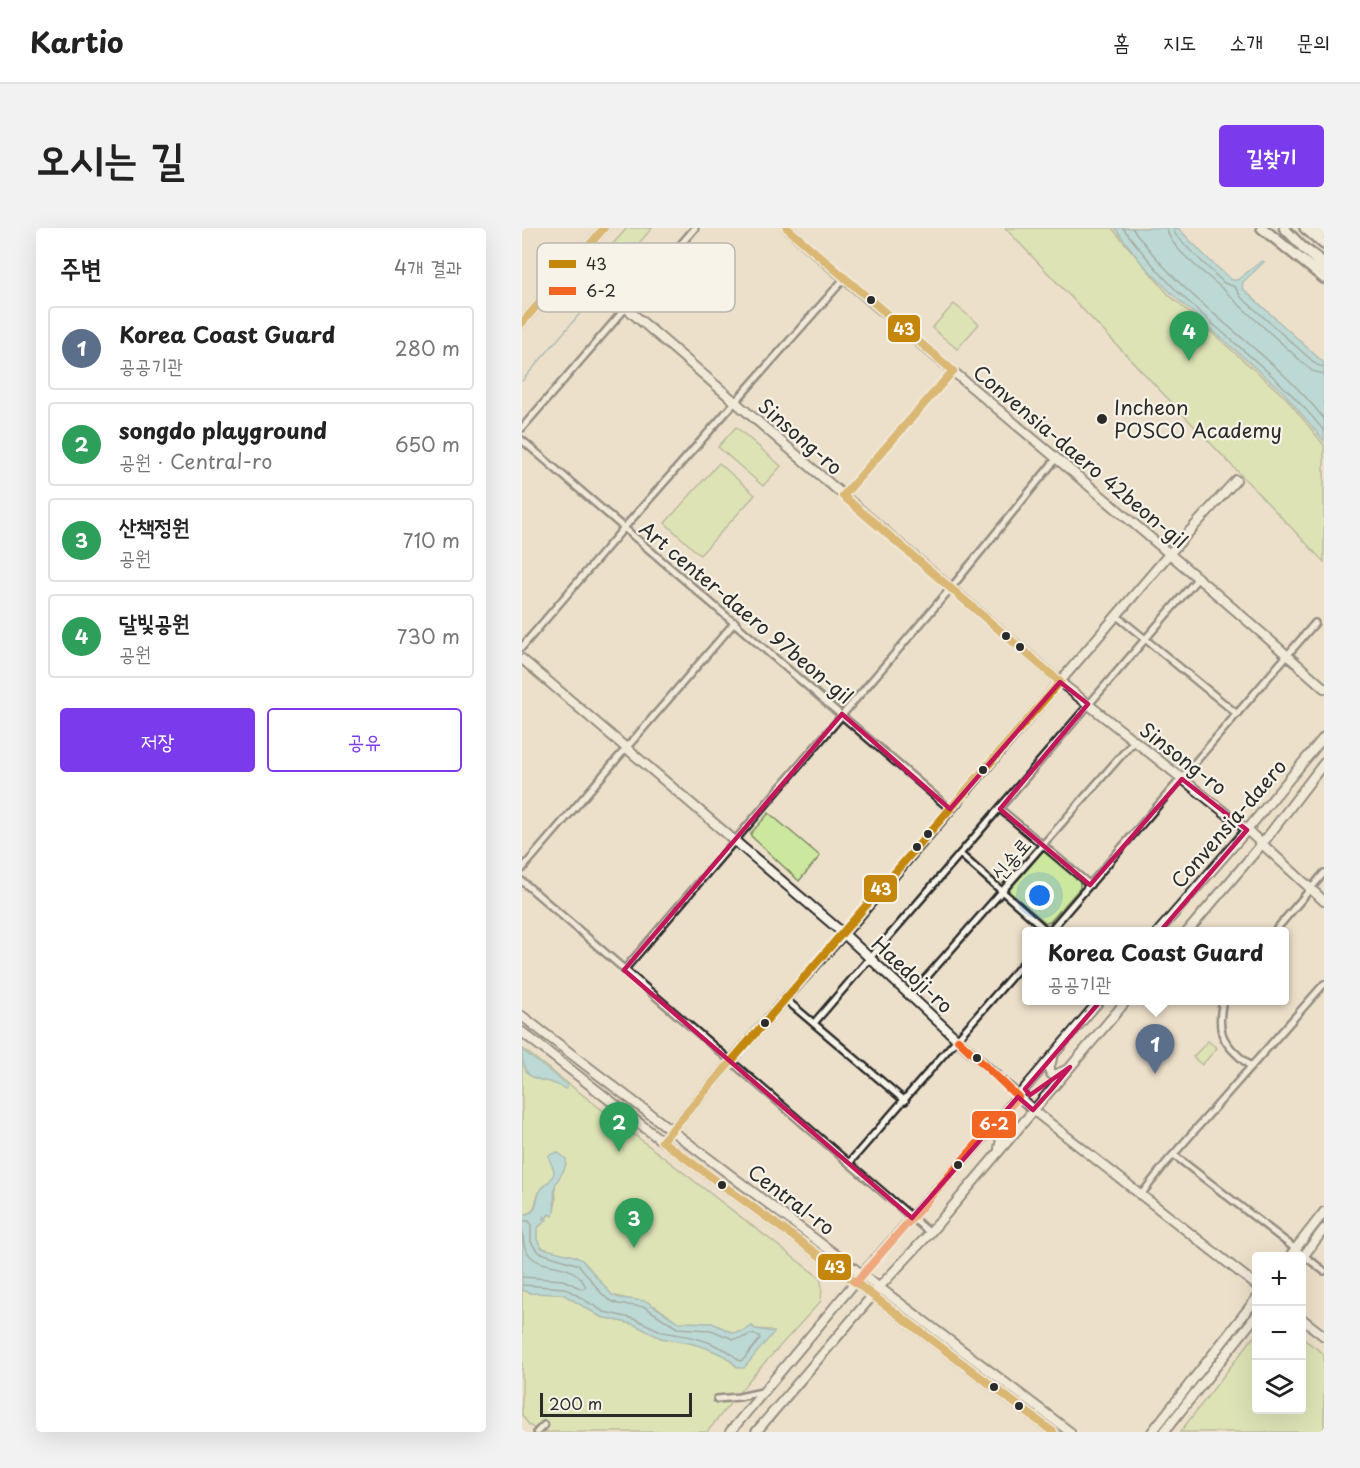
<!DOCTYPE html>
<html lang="ko">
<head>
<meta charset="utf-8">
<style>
  body { margin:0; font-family:"Playpen Sans","Poor Story",sans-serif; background:#f2f2f2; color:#222 }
  .controls { position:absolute; right:18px; bottom:18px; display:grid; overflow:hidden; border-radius:6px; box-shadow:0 6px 24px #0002 }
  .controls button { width:54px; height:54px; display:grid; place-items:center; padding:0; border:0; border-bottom:2px solid #e0e0e0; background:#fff; color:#222; font:30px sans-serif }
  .scale { position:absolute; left:18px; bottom:15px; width:152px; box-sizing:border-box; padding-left:6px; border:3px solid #2b2b2b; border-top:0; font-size:16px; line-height:21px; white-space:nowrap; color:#2b2b2b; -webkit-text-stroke:4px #f7f3e8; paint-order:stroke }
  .you { position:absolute; left:518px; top:668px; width:21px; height:21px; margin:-15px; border:4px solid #fff; border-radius:50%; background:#1a73e8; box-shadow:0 0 0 9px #1a73e833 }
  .badge { display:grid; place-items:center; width:39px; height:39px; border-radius:50%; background:#7c3aed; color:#fff; font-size:20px; font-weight:700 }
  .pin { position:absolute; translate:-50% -50px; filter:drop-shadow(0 2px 3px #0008) }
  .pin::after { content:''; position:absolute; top:32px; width:21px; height:18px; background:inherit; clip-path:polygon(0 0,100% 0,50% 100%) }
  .popup { position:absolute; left:500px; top:699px; width:267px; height:78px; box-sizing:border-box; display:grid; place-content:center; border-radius:6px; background:#fff; filter:drop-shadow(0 2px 4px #0005); font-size:20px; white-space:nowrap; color:#767676 }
  .popup b { font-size:22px; color:#222 }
  .popup::after { content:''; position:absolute; left:50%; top:100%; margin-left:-12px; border:12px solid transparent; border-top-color:#fff }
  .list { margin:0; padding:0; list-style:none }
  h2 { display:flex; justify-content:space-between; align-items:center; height:78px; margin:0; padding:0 24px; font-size:26px }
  h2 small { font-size:20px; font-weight:400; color:#767676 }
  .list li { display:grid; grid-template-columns:39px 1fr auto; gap:18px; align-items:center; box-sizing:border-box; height:84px; margin:0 12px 12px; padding:0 12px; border:2px solid #e0e0e0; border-radius:6px }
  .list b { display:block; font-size:22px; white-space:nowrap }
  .list p { margin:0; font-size:20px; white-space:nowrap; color:#767676 }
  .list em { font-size:20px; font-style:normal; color:#767676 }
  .actions { display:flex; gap:12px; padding:18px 24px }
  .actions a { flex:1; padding:14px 0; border:2px solid #7c3aed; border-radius:6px; text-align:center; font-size:21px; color:#7c3aed }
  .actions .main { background:#7c3aed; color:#fff }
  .icon { flex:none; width:33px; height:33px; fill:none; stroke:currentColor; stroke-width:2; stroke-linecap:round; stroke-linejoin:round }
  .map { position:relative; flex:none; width:802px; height:1204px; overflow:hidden; border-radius:6px }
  header { display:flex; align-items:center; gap:36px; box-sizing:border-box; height:84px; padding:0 30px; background:#fff; border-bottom:2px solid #e0e0e0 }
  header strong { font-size:28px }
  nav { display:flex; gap:33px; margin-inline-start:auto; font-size:21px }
  .intro { display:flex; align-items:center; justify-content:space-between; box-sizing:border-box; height:144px; padding:0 36px }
  h1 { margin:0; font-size:42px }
  .button { padding:15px 27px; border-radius:6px; background:#7c3aed; color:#fff; font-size:21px; font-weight:700 }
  main { display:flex; gap:36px; padding:0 36px }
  aside { flex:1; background:#fff; border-radius:6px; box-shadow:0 6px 24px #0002 }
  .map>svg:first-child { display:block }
</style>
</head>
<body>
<header>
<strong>Kartio</strong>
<nav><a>홈</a><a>지도</a><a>소개</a><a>문의</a></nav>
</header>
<div class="intro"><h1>오시는 길</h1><a class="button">길찾기</a></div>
<main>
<aside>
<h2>주변<small>4개 결과</small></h2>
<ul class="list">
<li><span class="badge" style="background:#5c6f8a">1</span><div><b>Korea Coast Guard</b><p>공공기관</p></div><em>280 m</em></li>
<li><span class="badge" style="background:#2e9e5b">2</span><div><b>songdo playground</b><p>공원 · Central-ro</p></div><em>650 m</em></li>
<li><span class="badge" style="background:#2e9e5b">3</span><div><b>산책정원</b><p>공원</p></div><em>710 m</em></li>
<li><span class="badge" style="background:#2e9e5b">4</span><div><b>달빛공원</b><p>공원</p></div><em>730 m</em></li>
</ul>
<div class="actions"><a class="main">저장</a><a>공유</a></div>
</aside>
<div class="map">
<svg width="802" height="1204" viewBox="0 0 802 1204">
  <rect width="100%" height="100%" fill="#ede0cb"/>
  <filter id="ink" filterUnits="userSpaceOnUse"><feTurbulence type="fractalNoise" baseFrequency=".0167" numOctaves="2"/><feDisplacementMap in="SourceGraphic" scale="12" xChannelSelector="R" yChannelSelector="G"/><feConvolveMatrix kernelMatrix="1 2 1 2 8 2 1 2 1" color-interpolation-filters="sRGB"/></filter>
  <g filter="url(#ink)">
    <g fill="#cce79e" stroke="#7c8964" stroke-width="1.5">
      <path d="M105,0h25l-41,48 -14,-14z"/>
      <path d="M483,0h107l57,67 117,103 38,47v117z"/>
      <path d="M432,76l25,20 -22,25 -25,-21z"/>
      <path d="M214,199l45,39 -18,20 -45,-39z"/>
      <path d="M197,235l36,32 -55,60 -35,-32z"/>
      <path d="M247,585l51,43 -21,25 -48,-45v-3z"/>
      <path d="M522,622l36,32v6l-30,34 -4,1 -38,-32z"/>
      <path d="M686,813l9,7 -15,17 -9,-8z"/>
      <path d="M0,820l298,230 2,9 -1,14 -71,78 -43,53h-168l-10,-7 -7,-10v-125l9,3 32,1 38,23 32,7 28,14 29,5 17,5 18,8 12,11 32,-37 -14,-1 -3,-3 -8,5 -11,2 -21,-10 -34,-1 -23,-16 -43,-11 -27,-32 -7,-5 -31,-8 -7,-4 -3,-6v-11l7,-7 -1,-2 1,-4 2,2 3,-4 4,2 3,-15 -1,-16 -7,-3c-2,3 -5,5 -7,7 -8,11 -2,24 -19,26z"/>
      <path d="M734,1106v76h46v-72l22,16v78h-144z"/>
    </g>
    <g fill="#84d1e2" stroke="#608f99" stroke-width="1.5">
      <path d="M593,0h63l32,33 22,19h5l25,-19 2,1 -21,20 -1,6 82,75v78l-39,-47 -111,-98 -34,-35z"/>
      <path d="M0,822l44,34 2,2 -3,3c-19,-15 -43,1 -43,-39z"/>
      <path d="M35,924l9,7c1,12 -8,17 -11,27 -2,10 1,20 -2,30l-4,-2 -3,4 -2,-2 -1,4h4l-10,8v12l5,8 32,8 8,4 30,35 7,3 27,3 32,21 34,1 21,10 11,-2 8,-5 3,3 19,3 -30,36h-5l-14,-12 -18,-8 -17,-5 -29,-5 -28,-14 -32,-7 -38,-23 -32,-1 -9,-3v-75c18,-2 12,-13 18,-24 4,-6 13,-10 14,-19 0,-6 -6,-10 -5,-17z"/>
    </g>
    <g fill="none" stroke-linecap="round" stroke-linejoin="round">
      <g stroke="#4f6d74" stroke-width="1.5">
        <path d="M601,0c17,22 34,43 54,63 49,48 105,86 147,140"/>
        <path d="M610,0c16,21 33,41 52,59 46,44 101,81 140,132"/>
        <path d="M645,0c1,23 55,56 69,74l76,69 12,3"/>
        <path d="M652,0l1,6 12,13 37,36 11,4 6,10 76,68 7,2"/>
        <path d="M0,993h7l2,3v18l7,10 41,13 23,29 7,6 9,4 27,3 32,21 34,2 22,9 9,-1 9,-4 8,2 1,3 -17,21 -3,1 -12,-10 -20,-9 -16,-5 -29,-5 -28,-13 -31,-7 -39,-24 -43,-3"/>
        <path d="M0,1001c1,6 1,13 3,19 13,28 46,7 61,39l-4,2 -19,-9 -41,-3"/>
      </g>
      <path stroke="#608f99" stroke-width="1.5" d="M0,153l67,-78"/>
      <defs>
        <g id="street">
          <path d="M0,200l173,-200"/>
          <path d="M0,212l428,369"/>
          <path d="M321,268l110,-125"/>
          <path d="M595,388l120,98"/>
          <path d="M0,419l101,-118 221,-250"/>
          <path d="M478,581l90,76"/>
          <path d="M438,626l88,78"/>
          <path d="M0,641l213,-247"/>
          <path d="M0,653l408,352"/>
          <path d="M527,704l266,-309"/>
          <path d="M752,704l50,-59"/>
          <path d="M102,742l327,-382 105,-129"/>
          <path d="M388,768l224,-255"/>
          <path d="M263,771l120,102"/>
          <path d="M701,772c-8,37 2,44 28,67"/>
          <path d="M292,795l384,-445"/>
          <path d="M652,927l150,116"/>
          <path d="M327,935l177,-203"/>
          <path d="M618,968l26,-33 158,-179"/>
          <path d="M195,1171l22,-2 23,-5"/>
          <path d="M15,1204l7,-7"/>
        </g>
        <g id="secondary">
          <path d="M265,0c176,157 362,303 537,460"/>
          <path d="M52,35l486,419 187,148 77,71"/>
          <path d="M0,95l82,-95"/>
          <path d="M0,431l322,275 189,176 223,175"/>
          <path d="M636,704l89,-102 77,-93"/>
          <path d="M665,704l75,-88 62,-81"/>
          <path d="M0,788c181,140 366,277 548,416"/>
          <path d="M0,804l140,109 181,132 210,159"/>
          <path d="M530,831l-3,10 2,5 4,1 11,-5"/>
          <path d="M463,908l6,-3 6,1 4,6 -2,8"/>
          <path d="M140,913l123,-142 65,-72 320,-374 66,-73"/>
          <path d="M768,1028l34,-44"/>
          <path d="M780,1030l22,-29"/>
          <path d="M780,1091l22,17"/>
          <path d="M208,1204l132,-158 118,-133 120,-141"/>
          <path d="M234,1204l128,-150 46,-49 197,-233"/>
          <path d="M630,1204l104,-133"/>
          <path d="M642,1204l92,-116"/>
        </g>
        <path id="primary" d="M762,0l40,41"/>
        <g id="highway">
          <path d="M740,0l62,50"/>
          <path d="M783,0l19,16"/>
          <path d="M796,0l6,5"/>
          <path d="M781,20l21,15"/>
        </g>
      </defs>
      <use href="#street" stroke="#2b2b2b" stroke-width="10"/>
      <use href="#secondary" stroke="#2b2b2b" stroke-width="12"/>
      <use href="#primary" stroke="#2b2b2b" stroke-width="13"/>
      <use href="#highway" stroke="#2b2b2b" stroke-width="14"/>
      <use href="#street" stroke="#f7f3e8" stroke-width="5"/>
      <use href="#secondary" stroke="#f7f3e8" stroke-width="8"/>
      <use href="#primary" stroke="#f7f3e8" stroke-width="8"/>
      <use href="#highway" stroke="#f7f3e8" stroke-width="9"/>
      <defs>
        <g id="bus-1">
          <path d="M265,0l166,143"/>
          <path d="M0,95l82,-95"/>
          <path d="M321,268l217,186"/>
          <path d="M321,268l110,-125"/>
          <path d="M531,1204l-210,-159 -181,-132 398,-459"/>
        </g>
        <path id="bus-2" d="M334,1054l162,-185 -60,-57"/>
      </defs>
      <use href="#bus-1" stroke="#f7f3e8" stroke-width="12"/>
      <use href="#bus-2" stroke="#f7f3e8" stroke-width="12"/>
      <use href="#bus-1" stroke="#c4870b" stroke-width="8"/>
      <use href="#bus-2" stroke="#f26522" stroke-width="8"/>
    </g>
  </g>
  <path d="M0 0H802V1204H0ZM538,454l28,22 -88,105 90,76 92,-106 65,51 -222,259 5,6 40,-28 -19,23 -18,20 -15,-13 -106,121 -288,-248 218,-256 108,95z" fill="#ede0cb" fill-opacity=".55" fill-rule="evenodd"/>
  <path fill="none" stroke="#c2185b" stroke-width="4.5" stroke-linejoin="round" d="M538,454l28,22 -88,105 90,76 92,-106 65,51 -222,259 5,6 40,-28 -19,23 -18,20 -15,-13 -106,121 -288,-248 218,-256 108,95z"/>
  <g fill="#2b2b2b" stroke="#f7f3e8" stroke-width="2">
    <circle cx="349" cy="72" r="5"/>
    <circle cx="580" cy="191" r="6"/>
    <circle cx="484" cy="408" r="5"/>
    <circle cx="498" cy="419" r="5"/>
    <circle cx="461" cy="542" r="5"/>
    <circle cx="406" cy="606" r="5"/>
    <circle cx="395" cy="619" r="5"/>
    <circle cx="243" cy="795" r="5"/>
    <circle cx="455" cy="830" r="5"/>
    <circle cx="436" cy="937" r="5"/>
    <circle cx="200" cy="957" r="5"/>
    <circle cx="472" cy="1159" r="5"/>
    <circle cx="497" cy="1178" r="5"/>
  </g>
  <g text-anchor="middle" stroke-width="4.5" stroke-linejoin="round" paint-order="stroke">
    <g font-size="20" fill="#2b2b2b" stroke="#f7f3e8" text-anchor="start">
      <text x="592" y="187">Incheon<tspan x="592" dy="23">POSCO Academy</tspan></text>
    </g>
    <g font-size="20" fill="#2b2b2b" stroke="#f7f3e8">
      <text transform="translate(278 209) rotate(41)" y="7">Sinsong-ro</text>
      <text transform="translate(558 229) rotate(40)" y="7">Convensia-daero 42beon-gil</text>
      <text transform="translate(224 385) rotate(40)" y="7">Art center-daero 97beon-gil</text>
      <text transform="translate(661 531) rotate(38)" y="7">Sinsong-ro</text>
      <text transform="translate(707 596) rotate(-49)" y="7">Convensia-daero</text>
      <text transform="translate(489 631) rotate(-49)" y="7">신송로</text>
      <text transform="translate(390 747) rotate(43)" y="7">Haedoji-ro</text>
      <text transform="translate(269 972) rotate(37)" y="7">Central-ro</text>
    </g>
  </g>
  <rect x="15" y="15" width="198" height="69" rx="9" fill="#f7f3e8" stroke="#bab7af" stroke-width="1.5"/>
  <rect x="27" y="32" width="27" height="8" fill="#c4870b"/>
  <rect x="27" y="59" width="27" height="8" fill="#f26522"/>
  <g font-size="16" fill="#2b2b2b">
    <text x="64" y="42">43</text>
    <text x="64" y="69">6-2</text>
  </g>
  <g stroke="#f7f3e8" stroke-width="2">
    <rect x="365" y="86" width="34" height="29" rx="6" fill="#c4870b"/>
    <rect x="341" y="646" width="35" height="29" rx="6" fill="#c4870b"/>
    <rect x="449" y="882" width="46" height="29" rx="6" fill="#f26522"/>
    <rect x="295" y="1025" width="35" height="28" rx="6" fill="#c4870b"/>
  </g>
  <g font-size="16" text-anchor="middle" font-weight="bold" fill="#fff">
    <text x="382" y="107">43</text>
    <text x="359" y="667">43</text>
    <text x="472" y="902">6-2</text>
    <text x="313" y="1045">43</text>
  </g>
</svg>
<div class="controls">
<button>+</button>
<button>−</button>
<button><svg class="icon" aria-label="layers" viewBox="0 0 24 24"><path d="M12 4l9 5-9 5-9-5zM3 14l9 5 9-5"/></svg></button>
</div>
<div class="scale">200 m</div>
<div class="you"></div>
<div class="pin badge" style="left:633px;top:846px;background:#5c6f8a">1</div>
<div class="popup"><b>Korea Coast Guard</b>공공기관</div>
<div class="pin badge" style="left:97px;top:924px;background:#2e9e5b">2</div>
<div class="pin badge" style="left:112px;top:1020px;background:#2e9e5b">3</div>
<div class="pin badge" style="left:667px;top:133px;background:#2e9e5b">4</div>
</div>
</main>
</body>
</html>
